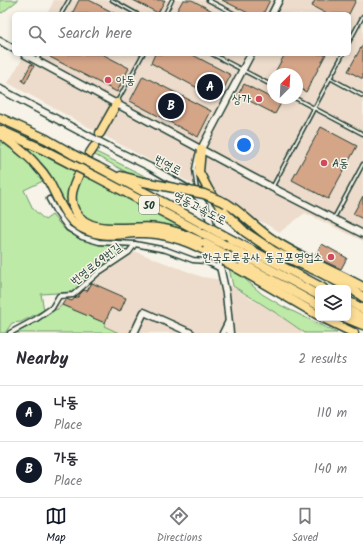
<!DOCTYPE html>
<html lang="en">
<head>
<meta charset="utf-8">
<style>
  body { margin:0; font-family:Kalam,"Poor Story",sans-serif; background:#f7f7f7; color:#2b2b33 }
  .controls { position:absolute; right:12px; bottom:12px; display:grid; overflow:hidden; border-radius:6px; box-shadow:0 2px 6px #0003 }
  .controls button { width:36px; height:36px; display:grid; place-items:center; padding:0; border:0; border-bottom:1px solid #e1e1e2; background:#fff; color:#2b2b33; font:20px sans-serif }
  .compass { position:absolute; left:267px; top:68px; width:36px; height:36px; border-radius:50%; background:#fff; box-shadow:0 2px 6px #0003; rotate:24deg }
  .you { position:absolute; left:244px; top:145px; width:14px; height:14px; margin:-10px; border:3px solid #fff; border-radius:50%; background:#1a73e8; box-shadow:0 0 0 6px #1a73e833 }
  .badge { display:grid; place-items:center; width:26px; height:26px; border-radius:50%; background:#111827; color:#fff; font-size:13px; font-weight:700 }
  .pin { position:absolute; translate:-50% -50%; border:2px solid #fff; box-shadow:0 1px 4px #0006 }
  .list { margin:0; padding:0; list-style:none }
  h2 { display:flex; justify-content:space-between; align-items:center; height:52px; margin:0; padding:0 16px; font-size:17px }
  h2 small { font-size:13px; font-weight:400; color:#7c7c81 }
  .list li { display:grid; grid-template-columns:26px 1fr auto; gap:12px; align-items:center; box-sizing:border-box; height:56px; padding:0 16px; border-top:1px solid #e1e1e2 }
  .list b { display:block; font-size:15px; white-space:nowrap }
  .list p { margin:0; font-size:13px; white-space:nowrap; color:#7c7c81 }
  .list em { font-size:13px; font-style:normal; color:#7c7c81 }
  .icon { flex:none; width:22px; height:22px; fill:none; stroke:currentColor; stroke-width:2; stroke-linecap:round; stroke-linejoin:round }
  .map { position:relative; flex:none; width:363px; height:333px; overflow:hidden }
  .search { position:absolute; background:#fff; box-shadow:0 2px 6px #0003; left:12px; right:12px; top:12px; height:44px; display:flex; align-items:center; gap:10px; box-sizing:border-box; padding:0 14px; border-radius:6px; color:#7c7c81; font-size:15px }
  .sheet { height:164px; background:#fff }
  nav { display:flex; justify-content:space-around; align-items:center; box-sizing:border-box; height:56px; border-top:1px solid #e1e1e2; background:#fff; font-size:11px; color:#7c7c81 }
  nav a { display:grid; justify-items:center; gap:2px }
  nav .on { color:#111827 }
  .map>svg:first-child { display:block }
</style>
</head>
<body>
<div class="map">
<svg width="363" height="333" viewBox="0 0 363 333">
  <rect width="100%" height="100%" fill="#f7f3e8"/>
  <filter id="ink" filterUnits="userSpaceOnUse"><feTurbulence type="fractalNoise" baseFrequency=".025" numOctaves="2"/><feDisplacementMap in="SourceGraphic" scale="8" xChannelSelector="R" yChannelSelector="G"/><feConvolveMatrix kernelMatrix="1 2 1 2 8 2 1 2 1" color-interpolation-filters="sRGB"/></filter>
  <g filter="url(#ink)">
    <g fill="#eddccb" fill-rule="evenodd">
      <path d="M54,0h309v241l-58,-28 -25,19 -272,-149 17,-29h324v-40h-302zM273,74h24v24h-24z"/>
      <path d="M126,248l76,29 21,3 28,19 25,14 29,20h-295l63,-38z"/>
    </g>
    <g fill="#bdeaa7" stroke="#6e946e">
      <path d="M0,0h18l-16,13 -2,-1z"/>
      <path d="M0,141l33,25 10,15 -19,9 9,19 12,11 7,-5 14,16 16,8 18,6h25l-2,5 -51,42 -31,2 3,16 -23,12 -9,1 -7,10h-5z"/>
      <path d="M16,142l61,30 -5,10 7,38 -2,2z"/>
      <path d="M94,151l67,33 -31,-10 -37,-20z"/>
      <path d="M81,174l8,3 108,58 -1,1 -96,-11 -14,-6 -11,-13 1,-22z"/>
      <path d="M229,268l8,4 25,22 20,12 55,27h-32l-29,-20 -43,-27z"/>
      <path d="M62,305l44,18 -2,3 15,7h-105l14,-6 24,-16 6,-2z"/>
    </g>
    <g fill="#d5a588" stroke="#1f3d34">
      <path d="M79,0h10l27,14h-44z"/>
      <path d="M133,0h32l-7,13z"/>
      <path d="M183,0h9l26,14h-43z"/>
      <path d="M222,0h48l-7,14h-13z"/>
      <path d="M315,0h41l-7,14h-22l-15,-8z"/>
      <path d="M363,44v35l-15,-8z"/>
      <path d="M51,54h51l27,14 -12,24 -67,-35z"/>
      <path d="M155,54h36l40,21 -13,24 -67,-36z"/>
      <path d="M285,54h41l-20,38 -9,-5v-13h-23z"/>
      <path d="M31,64l3,2 -9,17 -3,-2z"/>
      <path d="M143,76l68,35 -13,26 -68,-36z"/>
      <path d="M244,84l37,19 -6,11 -37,-19z"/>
      <path d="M321,127l36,19 -29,53 -36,-19z"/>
      <path d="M363,196v23l-10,-5z"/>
      <path d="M322,244l25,14 -6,11 -24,-11v-1l-2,-2z"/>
      <path d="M92,283l34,15 -6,14 -9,-4 -6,15 -43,-18 4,-6 6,2 4,-4h2l2,-3 4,-4 3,1z"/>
    </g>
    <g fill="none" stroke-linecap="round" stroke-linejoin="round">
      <defs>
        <g id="lane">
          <path d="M112,0l25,14"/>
          <path d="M208,0l27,14"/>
          <path d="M61,14l8,-14"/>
          <path d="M165,14l7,-14"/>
          <path d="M349,42l14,-26"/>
          <path d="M212,54l61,32"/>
          <path d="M37,60l3,-6"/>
          <path d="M330,78l33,18"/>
          <path d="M295,98l68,36"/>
          <path d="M118,100l25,-46"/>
          <path d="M273,186l70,-132"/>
          <path d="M197,190l-3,-21 3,-14"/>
          <path d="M334,218l29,-54"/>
        </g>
        <g id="street">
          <path d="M49,199l7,13 12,16 14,9 17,5 36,2 31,6 27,10 12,1 16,8"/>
          <path d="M10,333l26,-14 16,-11 7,-12 14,-1 26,-23 30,-20 6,-8"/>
        </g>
        <g id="secondary">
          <path d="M272,14l7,-14"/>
          <path d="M0,41l14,8"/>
          <path d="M24,54l249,134 90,46"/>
          <path d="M0,89l115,61 35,17 38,22 8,6 8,10 5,12 3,13"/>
          <path d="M201,149l50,-95"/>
          <path d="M218,257l8,37 4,39"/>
          <path d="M134,333l10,-21 47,21"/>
          <path d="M223,333l5,-10"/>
        </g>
        <g id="highway">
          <path d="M0,118l46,21 28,16"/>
          <path d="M0,130l42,19 29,15"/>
          <path d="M100,133l17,-30"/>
          <path d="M0,134c13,10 27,19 37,32 4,4 8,9 11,14 11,19 16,41 38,50 17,8 32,4 50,3 26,-1 48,6 70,18"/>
          <path d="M201,149l-2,23 10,19 17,23 19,18 30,20 44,20 34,18 10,7"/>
          <path d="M90,153l4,-6"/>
          <path d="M98,167l105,57"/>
          <path d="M79,174c-6,13 -11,24 -4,37 14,27 58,13 83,17 17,2 31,8 46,15"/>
          <path d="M93,175l111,59"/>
          <path d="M121,176l23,6"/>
          <path d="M226,203c18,11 31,27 49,38 28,18 59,30 88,46"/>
          <path d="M223,235l100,53"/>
          <path d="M225,245l93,50"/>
          <path d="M230,257l88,48"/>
          <path d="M237,268l81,47"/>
          <path d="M348,301l15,8"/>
          <path d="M348,310l15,8"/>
          <path d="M323,318l31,15"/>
          <path d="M346,318l17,7"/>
        </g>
      </defs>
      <use href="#lane" stroke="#1f3d34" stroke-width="5"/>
      <use href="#street" stroke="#1f3d34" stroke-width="7"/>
      <use href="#secondary" stroke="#1f3d34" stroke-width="9"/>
      <use href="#highway" stroke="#1f3d34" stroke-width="11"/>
      <use href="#lane" stroke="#f7f3e8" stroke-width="2"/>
      <use href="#street" stroke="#f7f3e8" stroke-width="4"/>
      <use href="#secondary" stroke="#f7f3e8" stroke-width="6"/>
      <use href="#highway" stroke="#fdde96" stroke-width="8"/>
      <defs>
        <g id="highway-bridge">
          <path d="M74,155l24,12"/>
          <path d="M71,164l22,11"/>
          <path d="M144,182l60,12 22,9"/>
          <path d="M203,224l20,11"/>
          <path d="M204,234l21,11"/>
          <path d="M204,243l26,14"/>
          <path d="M206,251l31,17"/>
        </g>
      </defs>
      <use href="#highway-bridge" stroke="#1f3d34" stroke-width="11" stroke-linecap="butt"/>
      <use href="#highway-bridge" stroke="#fdde96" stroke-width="8"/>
    </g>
  </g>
  <g fill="#d1495b" stroke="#f7f3e8" stroke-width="1.5">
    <circle cx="108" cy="80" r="4"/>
    <circle cx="259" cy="99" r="4"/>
    <circle cx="324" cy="163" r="4"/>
    <circle cx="331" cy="257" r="4"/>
  </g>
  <g text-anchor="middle" stroke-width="3" stroke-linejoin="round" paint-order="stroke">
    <rect fill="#f7f3e8" stroke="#60746a" stroke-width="1" x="139" y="196" width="20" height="18" rx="3"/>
    <g font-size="11" font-weight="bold" fill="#1f3d34">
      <text x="149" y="209">50</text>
    </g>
    <g font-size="12" fill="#1f3d34" stroke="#f7f3e8" text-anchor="start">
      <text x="116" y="84">아동</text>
      <text x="251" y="103" text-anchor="end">상가</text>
      <text x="332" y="167">A동</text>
      <text x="323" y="261" text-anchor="end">한국도로공사 동군포영업소</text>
    </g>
    <g font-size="12" fill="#1f3d34" stroke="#f7f3e8">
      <text transform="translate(168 165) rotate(29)" y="4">번영로</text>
      <text transform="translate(200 208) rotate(28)" y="4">영동고속도로</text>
      <text transform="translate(96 264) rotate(-38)" y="4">번영로69번길</text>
    </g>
  </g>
</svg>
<div class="controls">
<button><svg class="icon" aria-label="layers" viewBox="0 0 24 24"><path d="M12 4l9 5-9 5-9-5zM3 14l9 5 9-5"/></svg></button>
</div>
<svg class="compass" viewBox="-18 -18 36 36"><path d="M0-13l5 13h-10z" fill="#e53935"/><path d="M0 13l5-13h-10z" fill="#7c7c81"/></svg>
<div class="you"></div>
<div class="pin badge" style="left:210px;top:87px">A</div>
<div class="pin badge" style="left:171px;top:106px">B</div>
<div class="search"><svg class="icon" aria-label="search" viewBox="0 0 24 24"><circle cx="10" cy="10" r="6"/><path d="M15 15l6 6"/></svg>Search here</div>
</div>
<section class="sheet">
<h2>Nearby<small>2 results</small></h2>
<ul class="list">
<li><span class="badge">A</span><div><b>나동</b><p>Place</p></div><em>110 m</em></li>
<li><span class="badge">B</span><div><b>가동</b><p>Place</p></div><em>140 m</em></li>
</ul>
</section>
<nav>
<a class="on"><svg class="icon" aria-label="map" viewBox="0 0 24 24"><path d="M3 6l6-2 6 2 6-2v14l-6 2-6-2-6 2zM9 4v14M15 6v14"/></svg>Map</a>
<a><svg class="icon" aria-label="directions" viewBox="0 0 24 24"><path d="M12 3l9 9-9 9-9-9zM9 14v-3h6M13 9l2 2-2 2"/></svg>Directions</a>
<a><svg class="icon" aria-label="saved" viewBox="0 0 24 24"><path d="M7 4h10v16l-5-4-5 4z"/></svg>Saved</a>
</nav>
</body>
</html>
